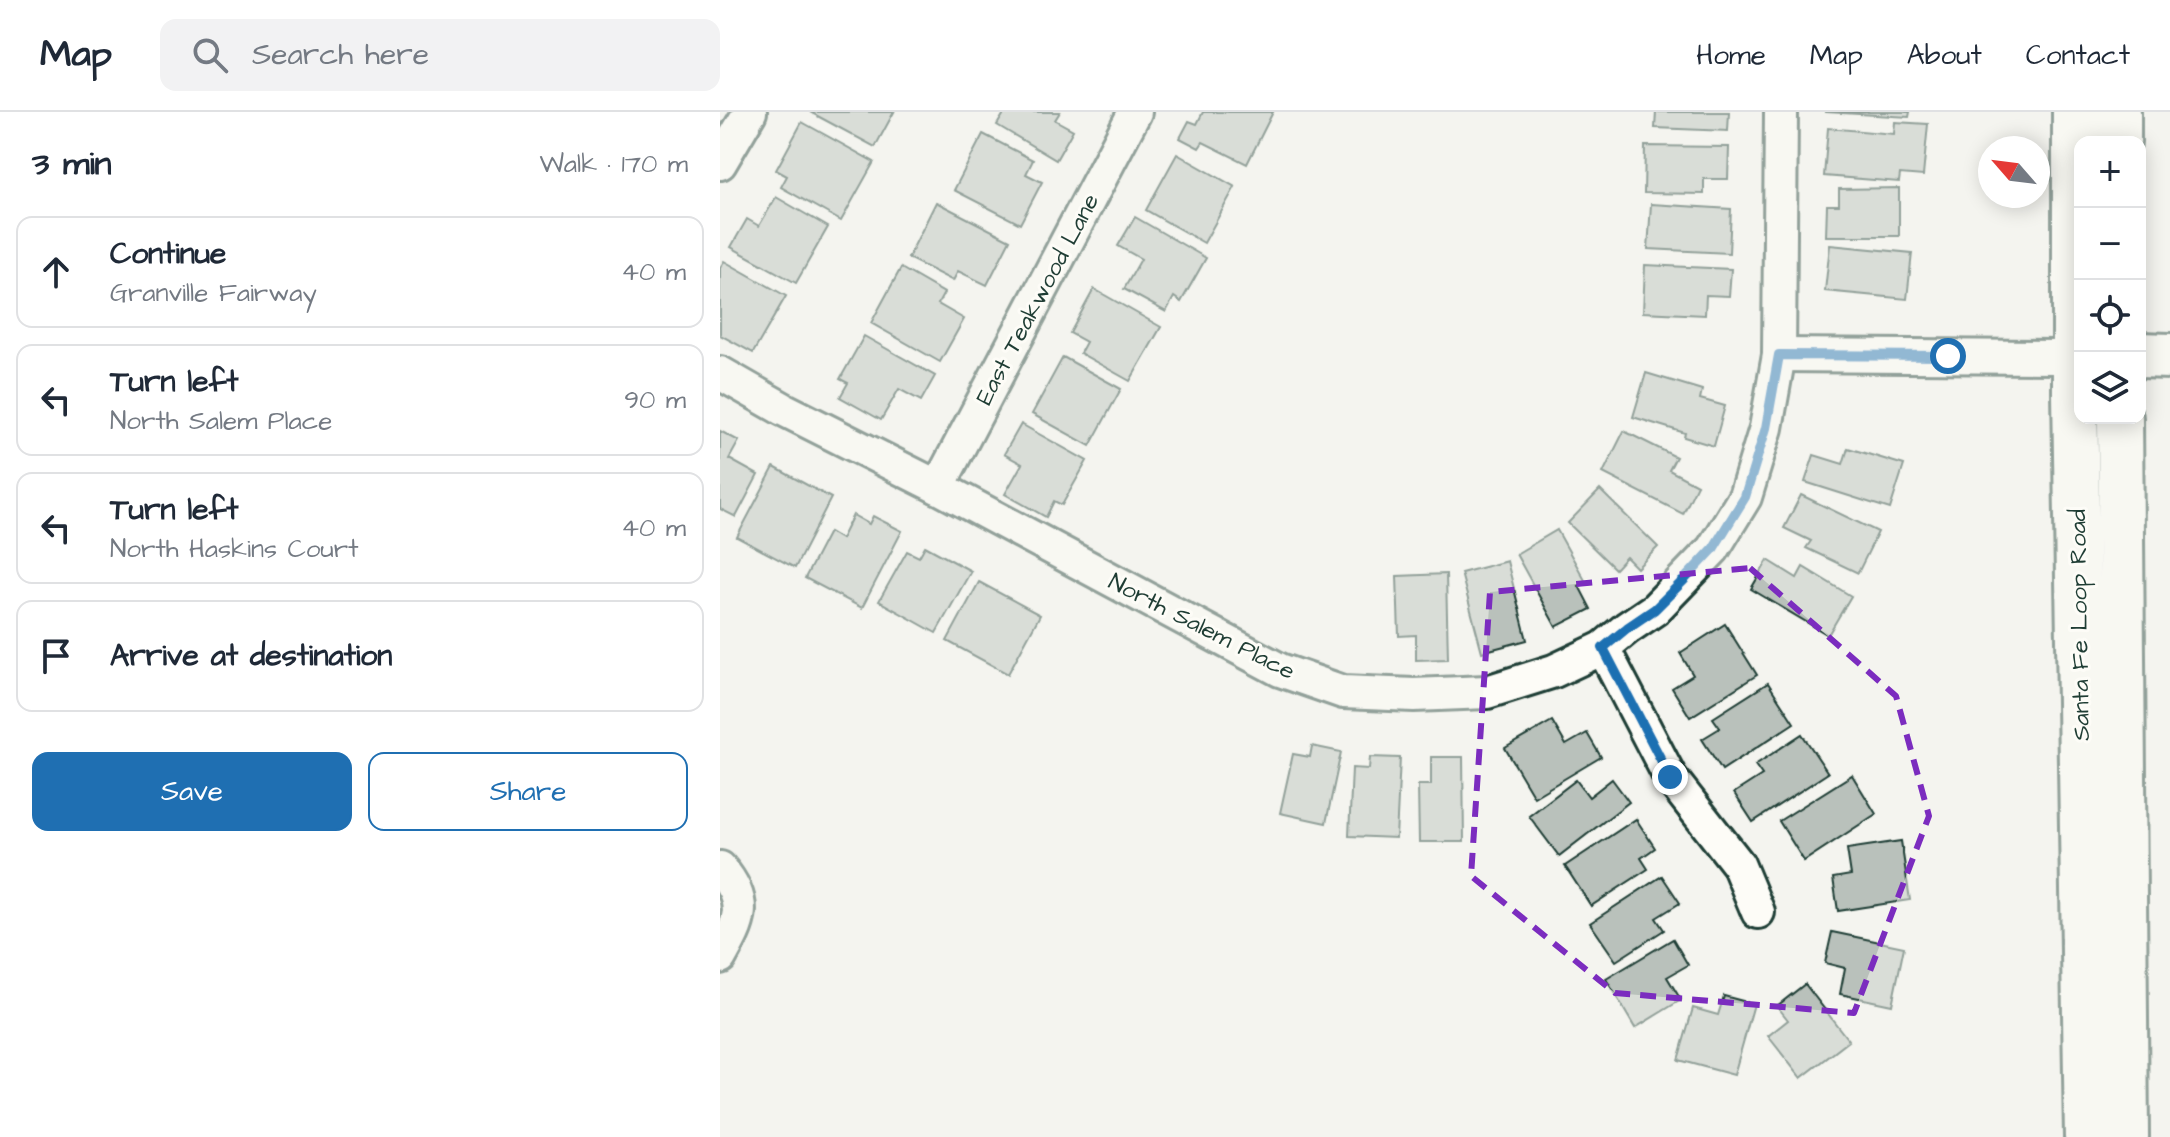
<!DOCTYPE html>
<html lang="en">
<head>
<meta charset="utf-8">
<style>
  body { margin:0; font-family:"Architects Daughter",sans-serif; background:#f2f2f3; color:#1f2937 }
  .controls { position:absolute; right:24px; top:24px; display:grid; overflow:hidden; border-radius:16px; box-shadow:0 4px 20px #0003 }
  .controls button { width:72px; height:72px; display:grid; place-items:center; padding:0; border:0; border-bottom:2px solid #e0e1e3; background:#fff; color:#1f2937; font:40px sans-serif }
  .compass { position:absolute; left:1258px; top:24px; width:72px; height:72px; border-radius:50%; background:#fff; box-shadow:0 4px 20px #0003; rotate:298deg }
  .stop { position:absolute; width:24px; height:24px; margin:-18px; border:6px solid #1f6fb2; border-radius:50%; background:#fff }
  .stop.end { background:#1f6fb2; border-color:#fff; box-shadow:0 2px 8px #0008 }
  .list { margin:0; padding:0; list-style:none }
  h2 { display:flex; justify-content:space-between; align-items:center; height:104px; margin:0; padding:0 32px; font-size:34px }
  h2 small { font-size:26px; font-weight:400; color:#747a83 }
  .list li { display:grid; grid-template-columns:52px 1fr auto; gap:24px; align-items:center; box-sizing:border-box; height:112px; margin:0 16px 16px; padding:0 16px; border:2px solid #e0e1e3; border-radius:16px }
  .list b { display:block; font-size:30px; white-space:nowrap }
  .list p { margin:0; font-size:26px; white-space:nowrap; color:#747a83 }
  .list em { font-size:26px; font-style:normal; color:#747a83 }
  .actions { display:flex; gap:16px; padding:24px 32px }
  .actions a { flex:1; padding:18px 0; border:2px solid #1f6fb2; border-radius:16px; text-align:center; font-size:28px; color:#1f6fb2 }
  .actions .main { background:#1f6fb2; color:#fff }
  .icon { flex:none; width:44px; height:44px; fill:none; stroke:currentColor; stroke-width:2; stroke-linecap:round; stroke-linejoin:round }
  .map { position:relative; flex:none; width:1450px; height:1025px; overflow:hidden }
  header { display:flex; align-items:center; gap:48px; box-sizing:border-box; height:112px; padding:0 40px; background:#fff; border-bottom:2px solid #e0e1e3 }
  header strong { font-size:38px }
  nav { display:flex; gap:44px; margin-inline-start:auto; font-size:28px }
  .search { width:560px; height:72px; background:#f2f2f3; display:flex; align-items:center; gap:20px; box-sizing:border-box; padding:0 28px; border-radius:16px; color:#747a83; font-size:30px }
  main { display:flex }
  aside { flex:1; background:#fff }
  .map>svg:first-child { display:block }
</style>
</head>
<body>
<header>
<strong>Map</strong>
<div class="search"><svg class="icon" aria-label="search" viewBox="0 0 24 24"><circle cx="10" cy="10" r="6"/><path d="M15 15l6 6"/></svg>Search here</div>
<nav><a>Home</a><a>Map</a><a>About</a><a>Contact</a></nav>
</header>
<main>
<aside>
<h2>3 min<small>Walk · 170 m</small></h2>
<ul class="list">
<li><svg class="icon" aria-label="ahead" viewBox="0 0 24 24"><path d="M12 20V5M6 11l6-6 6 6"/></svg><div><b>Continue</b><p>Granville Fairway</p></div><em>40 m</em></li>
<li><svg class="icon" aria-label="left" viewBox="0 0 24 24"><path d="M17 20v-9H6M10 6l-5 5 5 5"/></svg><div><b>Turn left</b><p>North Salem Place</p></div><em>90 m</em></li>
<li><svg class="icon" aria-label="left" viewBox="0 0 24 24"><path d="M17 20v-9H6M10 6l-5 5 5 5"/></svg><div><b>Turn left</b><p>North Haskins Court</p></div><em>40 m</em></li>
<li><svg class="icon" aria-label="arrive" viewBox="0 0 24 24"><path d="M6 21V4h12l-3 4 3 4H6"/></svg><div><b>Arrive at destination</b></div></li>
</ul>
<div class="actions"><a class="main">Save</a><a>Share</a></div>
</aside>
<div class="map">
<svg width="1450" height="1025" viewBox="0 0 1450 1025">
  <rect width="100%" height="100%" fill="#f4f4ef"/>
  <filter id="ink" filterUnits="userSpaceOnUse"><feTurbulence type="fractalNoise" baseFrequency=".0125" numOctaves="2"/><feDisplacementMap in="SourceGraphic" scale="16" xChannelSelector="R" yChannelSelector="G"/><feConvolveMatrix kernelMatrix="1 2 1 2 8 2 1 2 1" color-interpolation-filters="sRGB"/></filter>
  <g filter="url(#ink)">
    <g fill="#b9c1bb" stroke="#1f3d34" stroke-width="2">
      <path d="M90,0h84l-19,35z"/>
      <path d="M285,0h55l-5,8 18,10 -17,30 -59,-35z"/>
      <path d="M483,0h70l-26,52 -44,-22 -4,6 -19,-10 9,-17 8,3z"/>
      <path d="M936,0h73l-1,19 -73,-3z"/>
      <path d="M1105,0h85l-1,5z"/>
      <path d="M82,10l72,40 -33,59 -60,-34 6,-11 -11,-6z"/>
      <path d="M1175,10l33,2 -5,52 -23,-2 -1,8 -75,-6 4,-48 66,6z"/>
      <path d="M263,22l50,26 -7,14 16,8 -22,42 -66,-34z"/>
      <path d="M925,34l84,1 -1,32h-24v15l-60,-1z"/>
      <path d="M457,42l58,33 -31,56 -58,-33z"/>
      <path d="M1179,76v48h-73l1,-31h12v-16z"/>
      <path d="M56,85l52,30 -32,56 -65,-36 16,-28 12,7z"/>
      <path d="M216,90l74,38 -23,45 -29,-14 -5,10 -45,-23z"/>
      <path d="M931,92l80,5 -2,44 -81,-4z"/>
      <path d="M415,105l71,41 -25,44 -7,-5 -8,15 -42,-23 17,-30 -23,-13z"/>
      <path d="M1110,133l82,8 -5,46 -82,-8z"/>
      <path d="M4,149l62,35 -33,57 -33,-18v-67z"/>
      <path d="M925,153l86,4 -2,27 -23,-1 -1,20 -62,-3z"/>
      <path d="M181,156l43,25 -6,11 26,15 -24,43 -69,-39z"/>
      <path d="M374,177l67,38 -31,54 -50,-28 6,-11 -16,-9z"/>
      <path d="M144,224l71,40 -14,25 -22,-12 -18,31 -41,-23 8,-14 -8,-4z"/>
      <path d="M343,245l58,32 -31,57 -58,-32z"/>
      <path d="M926,261l56,17 -2,9 25,7 -11,40 -30,-9 1,-4 -52,-16z"/>
      <path d="M301,312l66,37 -25,44 -8,-4 -8,16 -41,-23 17,-30 -18,-10z"/>
      <path d="M0,319l19,10 -10,18 29,16 -22,42 -16,-8z"/>
      <path d="M904,319l52,26 -7,13 28,15 -14,29 -80,-41z"/>
      <path d="M1128,336l56,17 -14,44 -85,-27 9,-27 29,9z"/>
      <path d="M54,355l57,31 -36,70 -58,-31z"/>
      <path d="M880,378l58,57 -21,21 -11,-11 -11,12 -47,-46z"/>
      <path d="M1081,383l77,37 -20,41 -52,-25 5,-7 -27,-13z"/>
      <path d="M133,403l16,9 4,-8 29,15 -40,77 -57,-30 24,-46 12,7z"/>
      <path d="M837,418l29,52 -7,4 12,23 -35,18 -40,-73z"/>
      <path d="M205,434l46,25 -35,62 -57,-32 28,-50 12,6z"/>
      <path d="M1048,448l29,18 6,-11 48,29 -23,39 -77,-46z"/>
      <path d="M787,449l20,79 -45,12 -21,-79z"/>
      <path d="M726,462l2,85 -32,1v-25l-17,1 -2,-60z"/>
      <path d="M259,470l61,33 -32,59 -61,-33z"/>
      <path d="M1005,512l32,51 -67,42 -18,-29 21,-13 -13,-22z"/>
      <path d="M1048,571l26,40 -72,47 -20,-31 18,-11 -7,-10z"/>
      <path d="M832,609l14,24 21,-12 14,24 -67,40 -29,-49z"/>
      <path d="M1082,622l26,39 -75,49 -19,-29 28,-18 -7,-10z"/>
      <path d="M592,634l29,6 -15,71 -46,-10 13,-59 17,3z"/>
      <path d="M650,645l30,1 -4,80 -47,-2 3,-68 17,1z"/>
      <path d="M711,645h32l1,85h-45l-1,-57h13z"/>
      <path d="M1132,663l24,39 -72,47 -25,-40z"/>
      <path d="M892,667l17,23 -70,54 -30,-40 47,-36 13,17z"/>
      <path d="M916,707l19,29 -14,10 7,11 -57,37 -26,-40z"/>
      <path d="M1181,729l9,59 -72,11 -5,-33 18,-3 -4,-26z"/>
      <path d="M942,764l18,27 -24,15 8,12 -48,31 -26,-38z"/>
      <path d="M1112,820l72,15 -12,58 -52,-11 5,-26 -20,-5z"/>
      <path d="M953,827l15,26 -21,12 14,23 -46,28 -29,-49z"/>
      <path d="M1085,872l44,57 -48,37 -33,-42 20,-16 -11,-14z"/>
      <path d="M1004,884l30,8 -20,71 -56,-15 15,-52 25,7z"/>
    </g>
    <g fill="none" stroke-linecap="round" stroke-linejoin="round">
      <defs>
        <g id="street">
          <path d="M0,51l30,-51"/>
          <path d="M1059,243l279,2 18,-1"/>
          <path d="M0,261l63,36 155,78 342,183 63,22 71,3 73,-3 67,-21 49,-23 24,-20 28,-19 58,-60 32,-52 21,-69 13,-73 2,-243"/>
          <path d="M218,375l197,-375"/>
          <path d="M883,536l67,129 68,87 20,48"/>
          <path d="M0,756c30,35 20,54 0,89"/>
        </g>
        <g id="secondary">
          <path d="M1355,0v280l12,745"/>
          <path d="M1398,0v30"/>
          <path d="M1420,243l30,1"/>
          <path d="M1400,306l6,719"/>
        </g>
      </defs>
      <use href="#street" stroke="#1f3d34" stroke-width="38"/>
      <use href="#secondary" stroke="#1f3d34" stroke-width="50"/>
      <use href="#street" stroke="#fdfcf7" stroke-width="32"/>
      <use href="#secondary" stroke="#fdfcf7" stroke-width="44"/>
    </g>
  </g>
  <g fill="none" stroke-linecap="round" stroke-linejoin="round" filter="url(#ink)">
    <path stroke="#1f6fb2" stroke-width="10" d="M950,665l-67,-129 24,-20 28,-19 27,-27 31,-33 32,-52 21,-69 13,-73 169,1"/>
  </g>
  <path d="M0 0H1450V1025H0ZM1030,456l146,128 33,120 -75,197 -239,-20 -144,-117 19,-284z" fill="#f4f4ef" fill-opacity=".55" fill-rule="evenodd"/>
  <path fill="none" stroke="#7b2cbf" stroke-width="6" stroke-dasharray="16 10" stroke-linejoin="round" d="M1030,456l146,128 33,120 -75,197 -239,-20 -144,-117 19,-284z"/>
  <g text-anchor="middle" stroke-width="6" stroke-linejoin="round" paint-order="stroke">
    <g font-size="24" fill="#1f3d34" stroke="#fdfcf7">
      <text transform="translate(317 187) rotate(-62)" y="8">East Teakwood Lane</text>
      <text transform="translate(1359 513) rotate(-91)" y="8">Santa Fe Loop Road</text>
      <text transform="translate(482 514) rotate(27)" y="8">North Salem Place</text>
    </g>
  </g>
</svg>
<div class="controls">
<button>+</button>
<button>−</button>
<button><svg class="icon" aria-label="locate" viewBox="0 0 24 24"><circle cx="12" cy="12" r="6"/><path d="M12 2v4M12 18v4M2 12h4M18 12h4"/></svg></button>
<button><svg class="icon" aria-label="layers" viewBox="0 0 24 24"><path d="M12 4l9 5-9 5-9-5zM3 14l9 5 9-5"/></svg></button>
</div>
<svg class="compass" viewBox="-18 -18 36 36"><path d="M0-13l5 13h-10z" fill="#e53935"/><path d="M0 13l5-13h-10z" fill="#747a83"/></svg>
<div class="stop" style="left:1228px;top:244px"></div>
<div class="stop end" style="left:950px;top:665px"></div>
</div>
</main>
</body>
</html>
